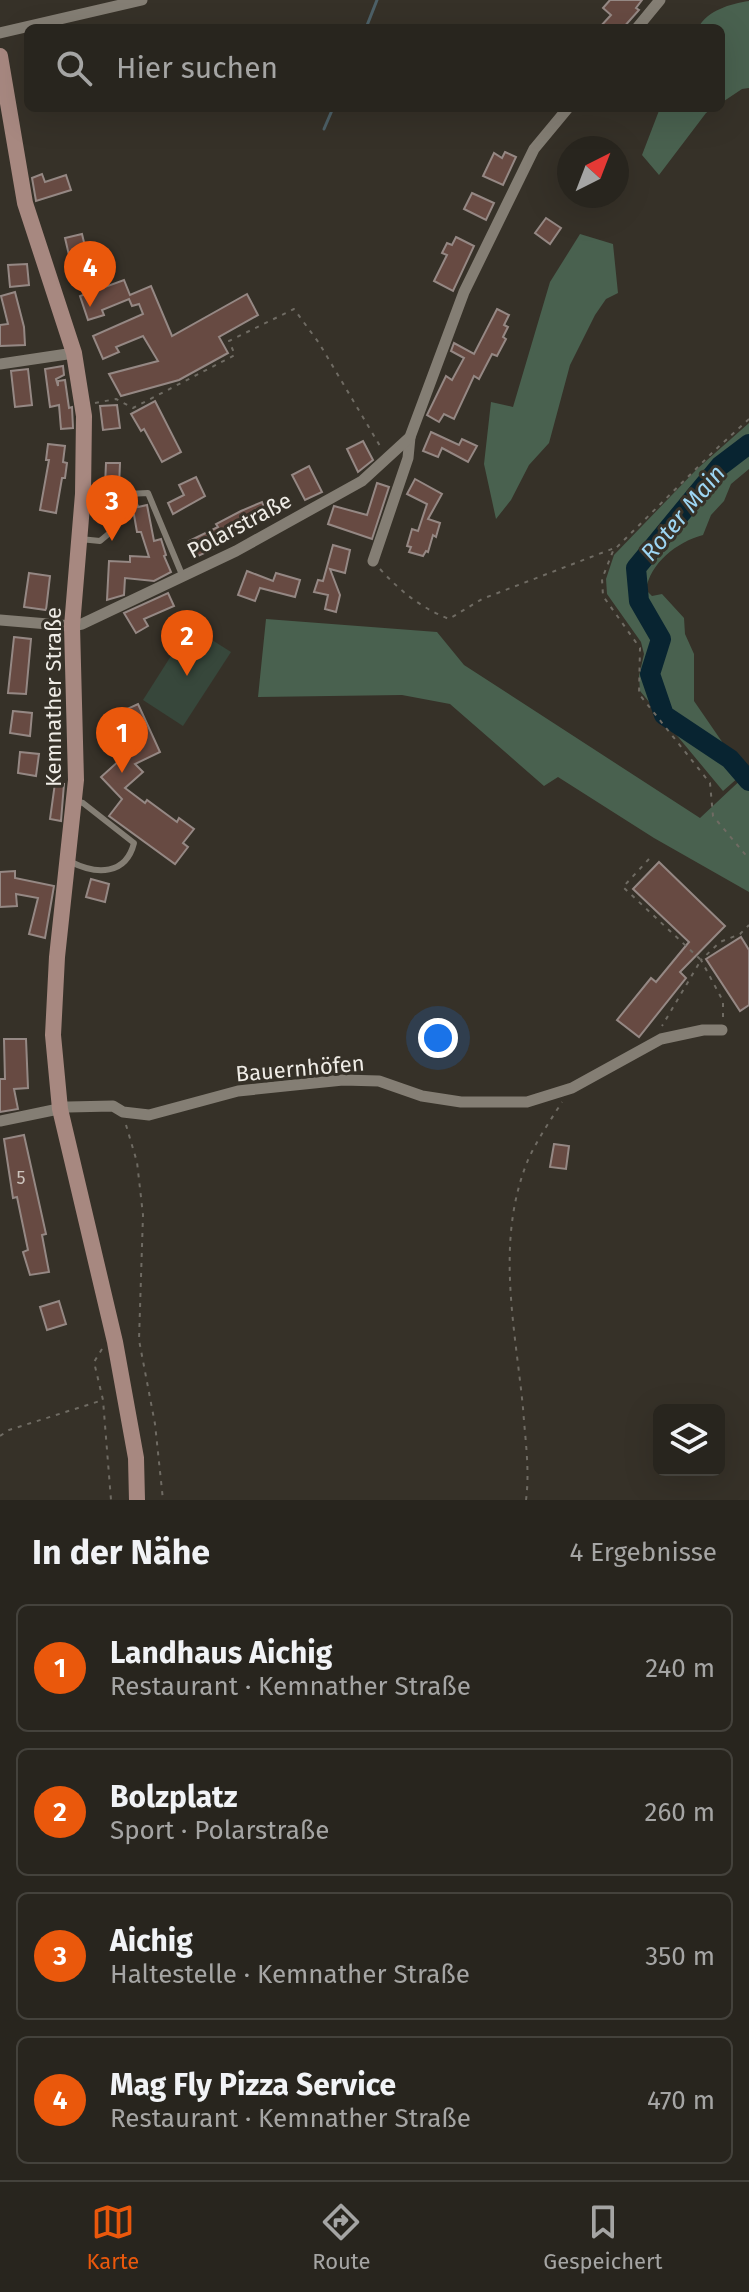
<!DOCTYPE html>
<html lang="de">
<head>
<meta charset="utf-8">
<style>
  body { margin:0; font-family:"Fira Sans",sans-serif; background:#34312b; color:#f1f3f6 }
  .controls { position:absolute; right:24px; bottom:24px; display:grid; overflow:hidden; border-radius:12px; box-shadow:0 8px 32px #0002 }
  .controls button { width:72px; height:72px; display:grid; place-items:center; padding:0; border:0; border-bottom:2px solid #44423c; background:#28251e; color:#f1f3f6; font:40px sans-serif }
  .compass { position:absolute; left:557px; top:136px; width:72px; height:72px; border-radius:50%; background:#28251e; box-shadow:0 8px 32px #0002; rotate:42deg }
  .you { position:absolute; left:438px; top:1038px; width:28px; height:28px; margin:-20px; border:6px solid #fff; border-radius:50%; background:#1a73e8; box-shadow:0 0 0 12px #1a73e833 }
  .badge { display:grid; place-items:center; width:52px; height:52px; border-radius:50%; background:#ea580c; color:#fff; font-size:26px; font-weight:700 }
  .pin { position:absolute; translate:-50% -66px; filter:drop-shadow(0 2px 4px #0008) }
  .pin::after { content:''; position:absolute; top:42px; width:28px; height:24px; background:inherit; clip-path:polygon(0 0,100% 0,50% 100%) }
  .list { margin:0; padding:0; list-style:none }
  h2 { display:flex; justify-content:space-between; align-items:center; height:104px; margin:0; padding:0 32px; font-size:34px }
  h2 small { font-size:26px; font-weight:400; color:#a5a5a4 }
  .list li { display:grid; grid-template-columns:52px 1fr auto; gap:24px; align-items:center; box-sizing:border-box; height:128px; margin:0 16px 16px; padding:0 16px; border:2px solid #44423c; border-radius:12px }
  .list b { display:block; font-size:30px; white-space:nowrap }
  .list p { margin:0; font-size:26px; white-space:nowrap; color:#a5a5a4 }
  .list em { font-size:26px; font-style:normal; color:#a5a5a4 }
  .icon { flex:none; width:44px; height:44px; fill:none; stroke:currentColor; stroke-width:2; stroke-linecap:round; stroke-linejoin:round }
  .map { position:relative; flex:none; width:749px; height:1500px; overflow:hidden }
  .search { position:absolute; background:#28251e; box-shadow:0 8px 32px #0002; left:24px; right:24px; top:24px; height:88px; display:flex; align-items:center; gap:20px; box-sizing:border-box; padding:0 28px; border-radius:12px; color:#a5a5a4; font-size:30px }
  .sheet { height:680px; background:#28251e }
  nav { display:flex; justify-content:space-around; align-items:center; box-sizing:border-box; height:112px; border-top:2px solid #44423c; background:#28251e; font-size:22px; color:#a5a5a4 }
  nav a { display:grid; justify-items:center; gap:4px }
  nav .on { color:#ea580c }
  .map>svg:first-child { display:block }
</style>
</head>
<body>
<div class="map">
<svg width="749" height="1500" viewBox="0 0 749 1500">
  <rect width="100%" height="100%" fill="#363128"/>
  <path fill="#37473b" d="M190,626l41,26 -48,74 -40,-26z"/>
  <g fill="#49614f">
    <path d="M749,1v87l-7,1 -21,14v-75h-23c10,-18 32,-24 51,-27z"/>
    <path d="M660,108h53l-7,5 -47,62 -17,-20z"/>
    <path d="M580,234l33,10 5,49 -12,6 -11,16 -25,50 -21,78 -20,22 -18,35 -15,19 -12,-55 7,-62 22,5 37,-125z"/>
    <path d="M749,423v46l-18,15 -7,17 -13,14 -8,20c-26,7 -53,28 -57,55l6,6 10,-2 22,24 1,16 9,20v47l33,48 21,20 -25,22 -83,-100 -1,-15 5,-22 -3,-12 -34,-48 -1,-15 8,-24 83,-86z"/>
    <path d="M266,619l171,13 27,33 236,153 47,-44 2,2v116l-95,-54 -96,-61 -14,9 -94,-82 -48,-9 -144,2z"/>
  </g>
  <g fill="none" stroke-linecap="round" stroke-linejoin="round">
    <g stroke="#4d6067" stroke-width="3">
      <path d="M366,28l11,-28"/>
      <path d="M324,129l9,-21"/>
    </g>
    <path stroke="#082431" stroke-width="20" d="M749,444l-29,22 -84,102 3,33 22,38 -11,35 14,41 66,44 19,22"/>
  </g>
  <g fill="#674a42" stroke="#958884" stroke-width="2">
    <path d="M610,0h32l-6,8 3,2 -16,18h-24l12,-13 -8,-7z"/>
    <path d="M505,152l11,5 -13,28 -20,-9 11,-23 8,5z"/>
    <path d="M42,174l3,8 21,-7 5,15 -35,11 -4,-23z"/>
    <path d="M472,193l22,10 -8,17 -22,-11z"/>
    <path d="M546,218l15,10 -11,16 -15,-11z"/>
    <path d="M82,234l7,29 -17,5 -7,-30z"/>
    <path d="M456,237l18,9 -21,45 -19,-10 13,-26 -5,-2 5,-10 5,2z"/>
    <path d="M27,264l2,21 -19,2 -2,-22z"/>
    <path d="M124,280l6,15 21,-9 21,50 75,-42 11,21 -39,22 9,16 -49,27 -58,16 -12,-22 49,-13 -15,-25 -27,11 3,5 -16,7 -10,-23 50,-22 -4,-10 -7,2 -3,-7 -27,11 2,5 -16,5 -8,-24z"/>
    <path d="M15,292l9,35 1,18 -25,1v-21l8,-1 -7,-28z"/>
    <path d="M497,309l12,6 -5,10 4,2 -5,10 3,2 -9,17 -5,-2 -13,25 -5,-3 -20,43 -10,-5 -5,8 -12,-7 19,-39 6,4 12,-22 -13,-7 3,-8 20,11z"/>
    <path d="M63,366l1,9 -8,4 2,7v-5l7,-1 4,28 3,-1 1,21 -12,1 -2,-24 -9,2 -5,-38z"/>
    <path d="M28,369l4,36 -17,2 -4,-36z"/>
    <path d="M155,401l26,51 -19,10 -18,-33 -3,2 -10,-17z"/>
    <path d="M117,405l3,23 -17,2 -3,-24z"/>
    <path d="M431,432l28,13 3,-6 15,7 -9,16 -26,-14 -4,9 -15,-6z"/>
    <path d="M363,441l10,19 -15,12 -11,-23z"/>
    <path d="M48,444l17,2 -2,16 4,1 -2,15h-3l-6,35 -16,-3 9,-50h-3z"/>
    <path d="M106,463h14l-1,23h-14z"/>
    <path d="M309,466l13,26 -17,8 -13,-25z"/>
    <path d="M196,477l9,19 -32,18 -5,-11 16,-8 -5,-10z"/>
    <path d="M415,479l27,15 -14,25 12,4 -4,14 -3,-2 -5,17 -2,-1 -3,5 -14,-4 2,-5 -4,-1 5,-17 6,2 9,-27 -20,-10z"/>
    <path d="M377,483l12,4 -17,52 -44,-15 6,-18 33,9z"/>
    <path d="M118,500h18l2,7 9,-2 7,36 7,-2 5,16 -2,1 7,16 -17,9 -29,-3 -1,17 -17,5 2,-39 21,1v-6l19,1 -8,-25h-4l-3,-17 -12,2z"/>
    <path d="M262,502l6,16 -29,12 2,2 -29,14 1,3 -17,8 -7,-16 29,-14 -2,-3 25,-13z"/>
    <path d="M333,545l17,5 -5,23 -15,-4 10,26 -4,17 -11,-3 3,-14 -14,-3 4,-12 5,1z"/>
    <path d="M247,571l26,10 3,-8 24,7 -5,17 -35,-9 -5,13 -17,-6z"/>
    <path d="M29,573l21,3 -4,34 -22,-3z"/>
    <path d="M168,593l6,13 -30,13 4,7 -12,7 -12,-20z"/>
    <path d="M14,637l17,2 -5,55 -18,-1z"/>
    <path d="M138,704l22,48 -25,12 8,8 -18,16 20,15 2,-3 30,22 2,-4 15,11 -11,14 5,4 -13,17 -66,-48 13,-17 -21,-22 30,-27 -17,-35z"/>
    <path d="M13,711l19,2 -2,23 -20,-3z"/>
    <path d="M20,752l19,2 -3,22 -18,-3z"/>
    <path d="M55,783l9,1 -3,37 -11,-2z"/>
    <path d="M659,862l66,64 -45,46 6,6 -47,59 -22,-17 34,-42 5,4 33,-40 -56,-53z"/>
    <path d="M15,871v7l39,8 -9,52 -16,-4 9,-36 -22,-4 1,12 -17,1v-35z"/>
    <path d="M91,879l18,5 -4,18 -19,-5z"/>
    <path d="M741,937l8,13v55l-9,6 -34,-52z"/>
    <path d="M4,1039h22l2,49 -14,1 4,20 -18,3v-33h5z"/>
    <path d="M24,1135l22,99 -4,1 7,37 -19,3 -7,-23 5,-2 -11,-53 -4,1 -9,-59z"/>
    <path d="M554,1144l15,2 -3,23 -16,-2z"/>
    <path d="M59,1301l7,23 -19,6 -7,-23z"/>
  </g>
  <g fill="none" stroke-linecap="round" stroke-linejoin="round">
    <g stroke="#6f6b63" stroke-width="2" stroke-dasharray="4 6" stroke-linecap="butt">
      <path d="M95,403l21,-4 17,9 102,-53 -6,-14 65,-32 25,34 61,103"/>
      <path d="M749,419l-34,31 -102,101 -11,28 1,17 37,52 -1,46 71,89 3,33 36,43"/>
      <path d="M380,569c21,23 40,38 69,50l33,-20 135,-52"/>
      <path d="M649,859l-26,28 78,73 -39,66"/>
      <path d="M723,1017v-16l-22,-41 19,-18 20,-8 9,-9"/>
      <path d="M126,1125l11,37 6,53 -4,125 16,84 8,76"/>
      <path d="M102,1349l-8,13 9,38 8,100"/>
      <path d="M0,1436l9,-6 94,-30"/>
      <path d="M526,1500c4,-30 -1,-62 -3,-92 -8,-82 -28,-168 5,-248 9,-20 22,-39 34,-58"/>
    </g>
    <g stroke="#847e74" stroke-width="6">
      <path d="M108,495l40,-2 35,84"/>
      <path d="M80,539l20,2 12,-10 -4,-36 -25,-1"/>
      <path d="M71,862c26,13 55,13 63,-19l-51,-40 -8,-2"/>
    </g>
    <g stroke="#847e74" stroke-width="11">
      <path d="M637,28l23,-28"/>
      <path d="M0,33l142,-33"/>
      <path d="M0,364l74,-11"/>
      <path d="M373,561l35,-103 2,-21"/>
      <path d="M0,620l72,6 10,-2 154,-73 126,-70 48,-44 54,-145 70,-143 34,-41"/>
      <path d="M0,1121l68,-14 45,-1 10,6 26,3 89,-24 105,-11 36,1 43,15 39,6h66l45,-14 89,-49 42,-9h19"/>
    </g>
    <path stroke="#a78880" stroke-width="16" d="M0,56l25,147 49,150 10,63 -1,78 -11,132 4,154 -19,177 -4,78 7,74 55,233 21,116 1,42"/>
  </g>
  <g text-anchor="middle" stroke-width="6" stroke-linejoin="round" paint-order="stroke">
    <g font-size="18" fill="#cdc4bd">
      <text x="21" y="1184">5</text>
    </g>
    <g font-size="22" fill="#efece6" stroke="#363128">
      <text transform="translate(239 525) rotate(-28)" y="8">Polarstraße</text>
      <text transform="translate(53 697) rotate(-90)" y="8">Kemnather Straße</text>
      <text transform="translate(300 1068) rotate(-5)" y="8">Bauernhöfen</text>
    </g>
    <g font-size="24" font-style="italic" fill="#9dd5f3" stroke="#363128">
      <text transform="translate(683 513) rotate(-50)" y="8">Roter Main</text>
    </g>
  </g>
</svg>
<div class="controls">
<button><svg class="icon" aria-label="layers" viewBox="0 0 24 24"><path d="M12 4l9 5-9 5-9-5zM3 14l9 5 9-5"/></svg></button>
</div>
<svg class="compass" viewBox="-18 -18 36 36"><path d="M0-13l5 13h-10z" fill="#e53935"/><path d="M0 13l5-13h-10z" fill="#a5a5a4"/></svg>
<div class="you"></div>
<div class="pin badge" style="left:122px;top:773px">1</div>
<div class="pin badge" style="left:187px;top:676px">2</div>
<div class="pin badge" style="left:112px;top:541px">3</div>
<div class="pin badge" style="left:90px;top:307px">4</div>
<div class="search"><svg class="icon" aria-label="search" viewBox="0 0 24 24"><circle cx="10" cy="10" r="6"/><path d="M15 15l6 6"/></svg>Hier suchen</div>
</div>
<section class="sheet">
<h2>In der Nähe<small>4 Ergebnisse</small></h2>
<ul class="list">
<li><span class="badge">1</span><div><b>Landhaus Aichig</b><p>Restaurant · Kemnather Straße</p></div><em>240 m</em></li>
<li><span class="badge">2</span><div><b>Bolzplatz</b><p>Sport · Polarstraße</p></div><em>260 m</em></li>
<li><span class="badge">3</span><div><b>Aichig</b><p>Haltestelle · Kemnather Straße</p></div><em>350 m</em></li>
<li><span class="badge">4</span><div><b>Mag Fly Pizza Service</b><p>Restaurant · Kemnather Straße</p></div><em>470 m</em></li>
</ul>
</section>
<nav>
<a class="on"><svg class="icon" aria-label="map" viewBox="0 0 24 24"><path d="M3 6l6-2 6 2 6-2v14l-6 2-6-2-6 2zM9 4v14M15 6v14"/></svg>Karte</a>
<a><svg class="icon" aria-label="directions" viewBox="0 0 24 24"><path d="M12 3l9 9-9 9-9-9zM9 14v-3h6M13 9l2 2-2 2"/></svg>Route</a>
<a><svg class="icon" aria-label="saved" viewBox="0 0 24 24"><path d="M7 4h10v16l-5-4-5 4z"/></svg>Gespeichert</a>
</nav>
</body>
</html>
